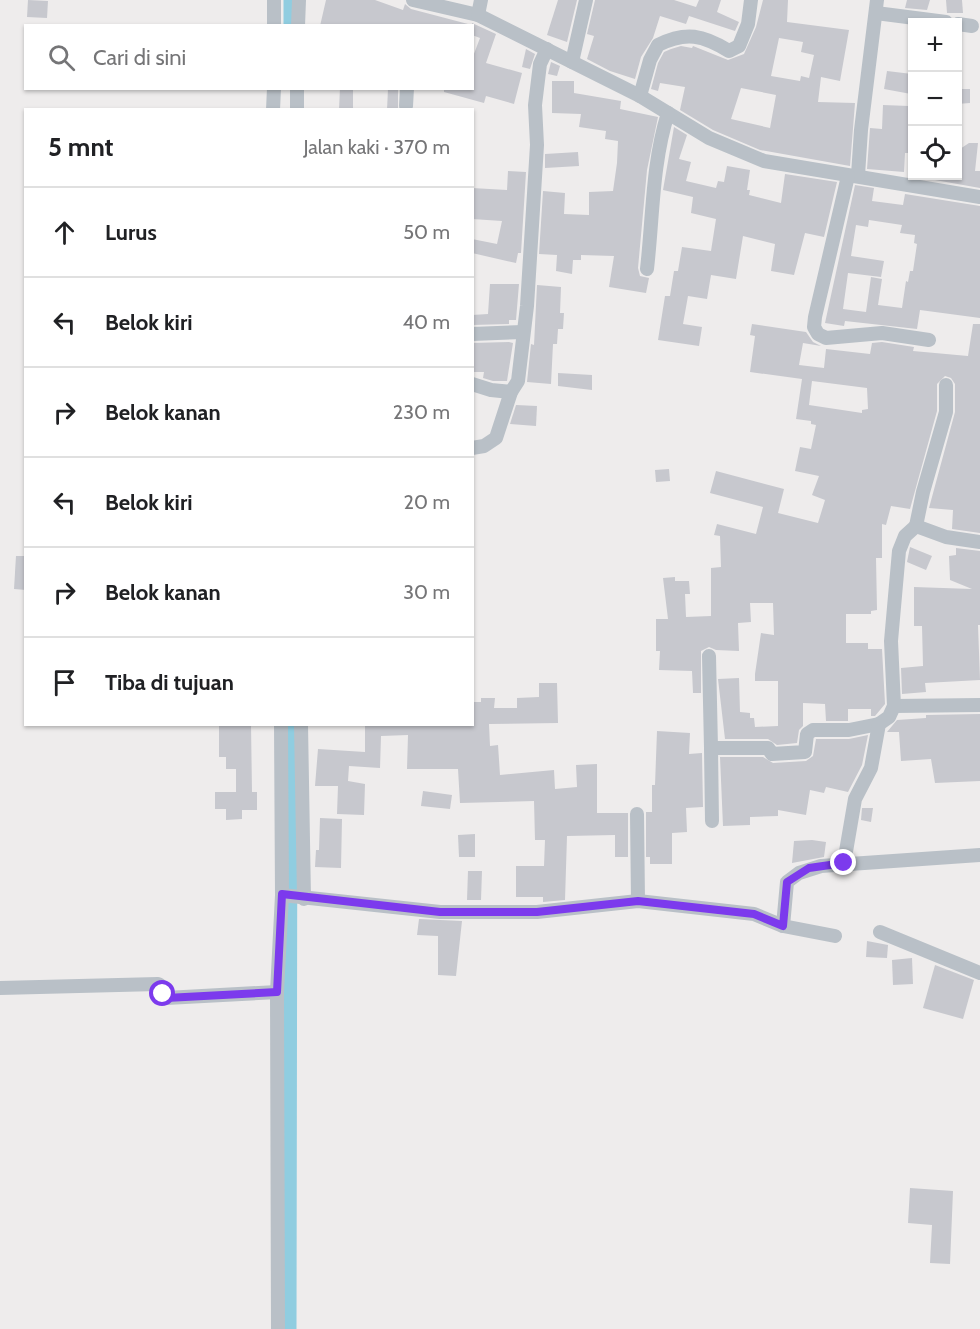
<!DOCTYPE html>
<html lang="id">
<head>
<meta charset="utf-8">
<style>
  body { margin:0; font-family:Cabin,sans-serif; background:#f6f6f6; color:#202124 }
  .controls { position:absolute; right:18px; top:18px; display:grid; overflow:hidden; border-radius:0px; box-shadow:0 2px 4px #0004 }
  .controls button { width:54px; height:54px; display:grid; place-items:center; padding:0; border:0; border-bottom:2px solid #e0e0e0; background:#fff; color:#202124; font:30px sans-serif }
  .stop { position:absolute; width:18px; height:18px; margin:-14px; border:4px solid #7c3aed; border-radius:50%; background:#fff }
  .stop.end { background:#7c3aed; border-color:#fff; box-shadow:0 2px 6px #0008 }
  .list { margin:0; padding:0; list-style:none }
  h2 { display:flex; justify-content:space-between; align-items:center; height:78px; margin:0; padding:0 24px; font-size:26px }
  h2 small { font-size:20px; font-weight:400; color:#757577 }
  .list li { display:grid; grid-template-columns:39px 1fr auto; gap:18px; align-items:center; box-sizing:border-box; height:90px; padding:0 24px; border-top:2px solid #e0e0e0 }
  .list b { display:block; font-size:22px; white-space:nowrap }
  .list em { font-size:20px; font-style:normal; color:#757577 }
  .icon { flex:none; width:33px; height:33px; fill:none; stroke:currentColor; stroke-width:2; stroke-linecap:round; stroke-linejoin:round }
  .map { position:relative; flex:none; width:980px; height:1329px; overflow:hidden }
  .search { position:absolute; background:#fff; box-shadow:0 2px 4px #0004; left:24px; top:24px; width:450px; height:66px; display:flex; align-items:center; gap:15px; box-sizing:border-box; padding:0 21px; border-radius:0px; color:#757577; font-size:22px }
  .panel { position:absolute; background:#fff; box-shadow:0 2px 4px #0004; left:24px; top:108px; width:450px; height:618px; border-radius:0px }
  .map>svg:first-child { display:block }
</style>
</head>
<body>
<div class="map">
<svg width="980" height="1329" viewBox="0 0 980 1329">
  <rect width="100%" height="100%" fill="#eeecec"/>
  <g fill="none" stroke-linecap="round" stroke-linejoin="round">
    <g stroke="#90cde0" stroke-width="15">
      <path d="M291,26v-26"/>
      <path d="M289,1329l1,-605"/>
    </g>
  </g>
  <g fill="#c7c8ce" fill-rule="evenodd">
    <path d="M28,0l20,1 -1,17 -20,-1z"/>
    <path d="M326,0h49l28,10 2,-6 6,5 57,15 -148,2z"/>
    <path d="M558,0h19l-10,42 -20,-7z"/>
    <path d="M595,0h79l22,7 3,-7h22l-4,12 22,10 -4,9 -46,-15 -3,8 -26,-8 -7,22 -12,19 -6,22 -25,-8 -23,-12 7,-23 -7,-2z"/>
    <path d="M763,0h25l-1,22 62,8 -9,51 -19,-4 -3,25 37,1 -5,63 -90,-16 -47,-20 -33,-20 5,-23 -25,-4 -2,8 -7,-2 7,-26 6,-11 7,-3 10,-3 11,2 1,-2 35,14 16,-6 12,-27zM779,38l24,4 -2,10 13,3 -5,23 -8,-2 -1,5 -29,-5zM741,88l35,7 -6,33 -39,-9z"/>
    <path d="M907,0h23l-3,10 -22,-2z"/>
    <path d="M946,0h16l1,13h-16z"/>
    <path d="M472,23l24,11 -10,29 36,10 -8,31 -28,-8 -2,7 -40,-11v-4h28v-29l8,-21 -8,-3z"/>
    <path d="M526,49l9,5 -5,15 -8,-2z"/>
    <path d="M551,62l9,4 -3,10 -9,-2z"/>
    <path d="M887,71l25,3 -1,20 -27,-5z"/>
    <path d="M552,81h22v12l47,8 -1,8 38,8 -11,53 -9,98 2,8 9,2 -3,15 -37,-6 5,-31 -33,-1v5h-8l-1,14 -16,-3 1,-16 -18,-1 4,-63 22,2 -1,21 25,1v-23l24,-1 4,-28 1,-22 -13,-2 1,-8 -27,-4 2,-13 -29,-1z"/>
    <path d="M340,88h13v22h-14z"/>
    <path d="M398,88v22h-11l1,-21z"/>
    <path d="M957,89h13v14l-13,1z"/>
    <path d="M883,105l26,1 -1,10h4v37h-7l-1,19 -37,-3 3,-41 12,1z"/>
    <path d="M674,127l13,8 -8,24 12,3 -5,19 30,7 2,-7 6,1 3,-16 23,4 -3,20h3l-1,5 32,8 4,-29 52,8 -13,55 -19,-4 -11,42 -23,-4 4,-27 -32,-8 -7,43 -25,-4 -4,24 -19,-3 -5,28 19,3 -3,19 -41,-6 7,-44h5l4,-25h4l4,-24 29,4 5,-32 -25,-6 2,-16 -30,-7z"/>
    <path d="M969,143h9l-3,28h5v17l-45,-8 1,-4h21v-25z"/>
    <path d="M578,152l1,14 -34,2v-14z"/>
    <path d="M508,171l18,1 -5,81h-3l-2,10 -44,-10v-14l25,5 5,-23 -30,-2v-31l35,2z"/>
    <path d="M855,185l19,3 -2,13 31,4 2,-11 75,12v112l-60,-8 -3,19 -72,-8 -1,5 -19,-3zM869,220l33,5 -2,8 15,2 -1,8 3,1 -4,27h-3l-2,11 -2,-1 -4,27 -24,-3 4,-26 -11,-2 -5,35 -23,-3 5,-36 33,4 3,-16 -33,-5 5,-31 12,2z"/>
    <path d="M490,284h29l-3,36h-7v4l-37,1v-10l16,-1z"/>
    <path d="M537,285l24,2 -1,26h4l-1,16h-5l-1,15h-4l-2,40 -24,-2 4,-38 3,1z"/>
    <path d="M752,324l54,8 7,10 8,4 -18,-3 -4,22 25,3 2,-19 44,5 2,-11 10,-1 32,5 -1,4 55,5 5,-32h7v209l-28,-4 1,-19 -24,-2 26,-96v-28l-4,-6 -6,-2 -8,8v27l-27,98 -19,-3 -5,19 -4,-1v34h-6l1,52 -6,1v3h-25v29h22v6h14l3,55 -10,12h-4v-7h-23v12h-22l-1,-17 -22,-1v23l-4,4 -2,13 -20,2 -9,-6h-43l-7,-60 21,-1 1,34 10,1v5h4l1,9 23,-1v-45h-23v-7l6,-41 13,2 -1,-32h-23l1,19 -13,1 1,28 -23,-1 -7,-3 -8,4v42h-8l-1,-22 -33,-1 1,-19h-4v-32h12l-5,-41 12,-1v4h14l1,13h-5l1,23 25,-1v-48l10,-1 -1,-31 -6,-1 3,-11 39,10 7,-27 -53,-14 6,-22 68,18 -6,24 40,10 7,-23 -13,-5 7,-19 -24,-5 5,-24 11,2 5,-24 -5,-1v-3l-15,-2 6,-40 -52,-7 5,-36 -5,-1zM812,381l55,7 1,21 -6,1v3l-53,-8z"/>
    <path d="M509,342l4,1 -6,38h-14l-10,-3 1,-6h-12v-29z"/>
    <path d="M558,373l34,2v15l-34,-4z"/>
    <path d="M516,405l21,1 -1,20 -26,-2z"/>
    <path d="M669,469l1,12 -14,1 -1,-12z"/>
    <path d="M910,547l22,9 -6,14 -19,-8z"/>
    <path d="M956,548l24,3v74h-2l2,55 -55,3 1,9 -24,2 -1,-26 22,-2 -1,-40h-8v-39l58,2 -22,-9 -1,-24 7,-1z"/>
    <path d="M16,556h10v34l-12,-1z"/>
    <path d="M539,683h18l1,40 -69,1 1,22 8,-1 2,30 54,-5 1,19 22,-2 -1,-22 21,-1v49h31v44h-13v-22l-48,1 -2,64 -22,2v-5h-27v-31h28l1,-26h-10l-1,-39 -74,2 -2,-34h-51l1,-34 -27,1 -1,32 -31,-2 -1,15 17,3 -1,31 -27,-1 1,-28h-23l3,-37 47,3v-28h107v-22h9v-4h14l-1,10h23v-10l22,-1z"/>
    <path d="M980,714v67l-45,2 -4,-24 -30,2 -2,-29h-12l10,-12 29,-2v-3z"/>
    <path d="M219,724h32l1,68h5v18h-15v9l-16,1v-11h-11v-17h21v-23h-10v-12h-7z"/>
    <path d="M657,731l33,2 -1,21 13,-1 1,54 -17,1 1,24 -15,1v31h-22v-7h-4v-45h6v-27h3z"/>
    <path d="M868,735l-6,30 -14,27 -22,-5 -2,6 -14,-3 -4,25 -28,-5v6l-28,1v8l-27,1 -3,-69h43l10,6 33,-2 7,-5 3,-17h33z"/>
    <path d="M423,791l29,4 -2,14 -29,-3z"/>
    <path d="M862,808h11l-2,14 -10,-2z"/>
    <path d="M320,818l22,1 -1,49 -26,-1 1,-17h3z"/>
    <path d="M475,834v23h-16l-1,-22z"/>
    <path d="M812,840l14,2 -2,15 -32,6 2,-22z"/>
    <path d="M468,871h14l-1,29h-14z"/>
    <path d="M419,919l43,2 -6,55 -18,-1v-39l-21,-1z"/>
    <path d="M867,941l21,4 -1,13 -21,-1z"/>
    <path d="M912,958l1,26 -20,1 -1,-25z"/>
    <path d="M935,965l39,15 -11,39 -40,-11z"/>
    <path d="M910,1188l43,3 -3,73 -20,-1 2,-38 -24,-2z"/>
  </g>
  <g fill="none" stroke-linecap="round" stroke-linejoin="round">
    <g stroke="#b9c0c7" stroke-width="14">
      <path d="M413,0l65,15 162,81 69,42 55,23 216,36"/>
      <path d="M876,13l70,9"/>
      <path d="M478,15l3,-15"/>
      <path d="M958,24l14,2"/>
      <path d="M274,26v-26"/>
      <path d="M298,26l1,-26"/>
      <path d="M572,62l14,-62"/>
      <path d="M640,96l10,-36 8,-15c28,-14 45,-10 71,6l10,-5 9,-22 3,-24"/>
      <path d="M406,106l1,-18"/>
      <path d="M273,110l1,-22"/>
      <path d="M297,110v-22"/>
      <path d="M858,175l3,-45 16,-130"/>
      <path d="M848,176l-33,141 -1,10 4,7 8,4 56,-5 47,7"/>
      <path d="M647,269c6,-53 5,-105 21,-156"/>
      <path d="M472,334l51,-2"/>
      <path d="M472,384l19,6 20,2"/>
      <path d="M946,385v27l-23,80 -7,34 30,11 34,5"/>
      <path d="M472,448l12,-2 12,-8 15,-46 7,-11 9,-75 10,-161 -2,-40 5,-41 7,-15"/>
      <path d="M709,656l2,92"/>
      <path d="M894,706l86,-1"/>
      <path d="M301,724l3,175"/>
      <path d="M637,814l1,87"/>
      <path d="M712,821l-1,-73h57l4,6 33,-2 2,-18 6,-4h36l30,-6"/>
      <path d="M844,863l11,-64 16,-31 8,-44 10,-7 5,-11 -3,-65 8,-90 6,-15 11,-10"/>
      <path d="M282,895l158,17h97l101,-11 116,13 29,12 52,10"/>
      <path d="M783,926l4,-44 12,-9 22,-7 159,-11"/>
      <path d="M880,932l100,41"/>
      <path d="M0,988l158,-4 2,1 6,13 111,-6"/>
      <path d="M278,1329l-1,-337 5,-97 -1,-171"/>
    </g>
  </g>
  <g fill="none" stroke-linecap="round" stroke-linejoin="round">
    <path stroke="#7c3aed" stroke-width="8" d="M163,994l3,4 111,-6 5,-98 158,18h97l101,-11 116,13 29,12 4,-44 22,-14 35,-5"/>
  </g>
</svg>
<div class="controls">
<button>+</button>
<button>−</button>
<button><svg class="icon" aria-label="locate" viewBox="0 0 24 24"><circle cx="12" cy="12" r="6"/><path d="M12 2v4M12 18v4M2 12h4M18 12h4"/></svg></button>
</div>
<div class="stop" style="left:163px;top:994px"></div>
<div class="stop end" style="left:844px;top:863px"></div>
<div class="search"><svg class="icon" aria-label="search" viewBox="0 0 24 24"><circle cx="10" cy="10" r="6"/><path d="M15 15l6 6"/></svg>Cari di sini</div>
<section class="panel">
<h2>5 mnt<small>Jalan kaki · 370 m</small></h2>
<ul class="list">
<li><svg class="icon" aria-label="ahead" viewBox="0 0 24 24"><path d="M12 20V5M6 11l6-6 6 6"/></svg><div><b>Lurus</b></div><em>50 m</em></li>
<li><svg class="icon" aria-label="left" viewBox="0 0 24 24"><path d="M17 20v-9H6M10 6l-5 5 5 5"/></svg><div><b>Belok kiri</b></div><em>40 m</em></li>
<li><svg class="icon" aria-label="right" viewBox="0 0 24 24"><path d="M7 20v-9h11M14 6l5 5-5 5"/></svg><div><b>Belok kanan</b></div><em>230 m</em></li>
<li><svg class="icon" aria-label="left" viewBox="0 0 24 24"><path d="M17 20v-9H6M10 6l-5 5 5 5"/></svg><div><b>Belok kiri</b></div><em>20 m</em></li>
<li><svg class="icon" aria-label="right" viewBox="0 0 24 24"><path d="M7 20v-9h11M14 6l5 5-5 5"/></svg><div><b>Belok kanan</b></div><em>30 m</em></li>
<li><svg class="icon" aria-label="arrive" viewBox="0 0 24 24"><path d="M6 21V4h12l-3 4 3 4H6"/></svg><div><b>Tiba di tujuan</b></div></li>
</ul>
</section>
</div>
</body>
</html>
